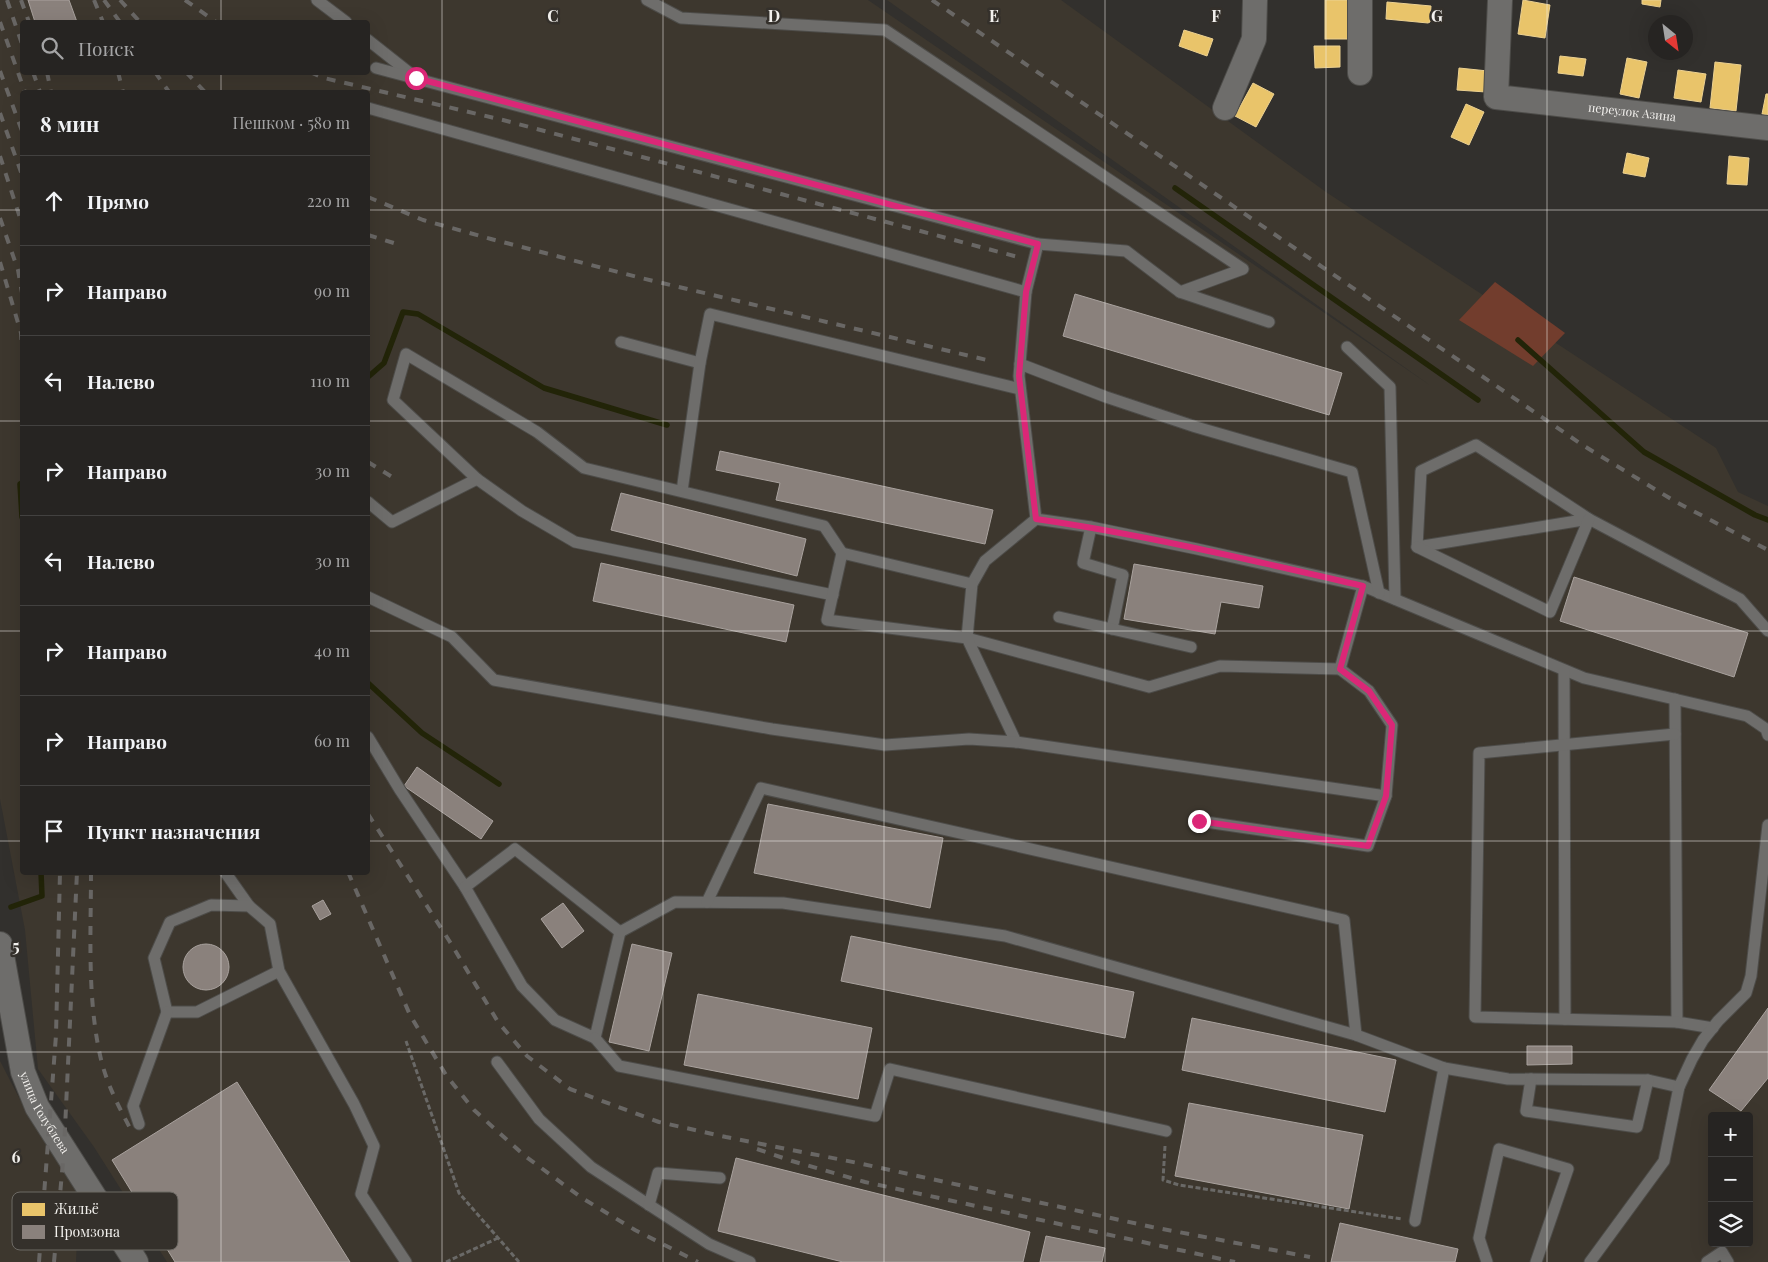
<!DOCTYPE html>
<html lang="ru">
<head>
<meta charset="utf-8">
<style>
  body { margin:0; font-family:"Playfair Display",serif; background:#2e2c2a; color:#f1f3f6 }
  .controls { position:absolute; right:15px; bottom:15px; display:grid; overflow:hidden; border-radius:5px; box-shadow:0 5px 20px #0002 }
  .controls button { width:45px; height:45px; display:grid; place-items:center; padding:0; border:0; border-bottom:1px solid #424140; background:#262422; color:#f1f3f6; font:25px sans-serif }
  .compass { position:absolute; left:1648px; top:15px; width:45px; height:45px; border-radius:50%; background:#262422; box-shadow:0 5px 20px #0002; rotate:150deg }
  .stop { position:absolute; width:15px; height:15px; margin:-11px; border:4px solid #db2777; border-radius:50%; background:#fff }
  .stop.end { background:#db2777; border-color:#fff; box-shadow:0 1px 5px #0008 }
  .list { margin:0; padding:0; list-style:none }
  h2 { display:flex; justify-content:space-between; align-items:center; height:65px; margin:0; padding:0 20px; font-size:21px }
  h2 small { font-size:16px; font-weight:400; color:#a4a4a5 }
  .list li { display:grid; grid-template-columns:32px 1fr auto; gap:15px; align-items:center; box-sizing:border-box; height:90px; padding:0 20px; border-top:1px solid #424140 }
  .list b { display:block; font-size:19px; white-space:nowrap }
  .list em { font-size:16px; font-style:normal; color:#a4a4a5 }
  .icon { flex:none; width:28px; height:28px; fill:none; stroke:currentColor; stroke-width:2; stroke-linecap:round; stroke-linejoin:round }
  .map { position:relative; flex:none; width:1768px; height:1262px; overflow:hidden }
  .search { position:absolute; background:#262422; box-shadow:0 5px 20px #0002; left:20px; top:20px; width:350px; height:55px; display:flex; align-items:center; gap:12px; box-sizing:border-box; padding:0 18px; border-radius:5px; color:#a4a4a5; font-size:19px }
  .panel { position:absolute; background:#262422; box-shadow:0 5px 20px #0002; left:20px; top:90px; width:350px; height:785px; border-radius:5px }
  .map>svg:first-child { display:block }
</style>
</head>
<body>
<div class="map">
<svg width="1768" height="1262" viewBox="0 0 1768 1262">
  <rect width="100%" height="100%" fill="#32302d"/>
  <g fill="#3d372e" fill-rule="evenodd">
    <path d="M0,0h868l563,386 -544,-386h174l265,192 390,256 22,44 30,14v756h-1601l-73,-115 -56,-78 -13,-139 -25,-131zM22,22h346v50h-346zM22,92h346v780h-346zM1712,1116h37v127h-37z"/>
    <path d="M0,1061l28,54 51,77 -3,70h-76z"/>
  </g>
  <path fill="#723d2d" d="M1495,282l70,51 -32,33 -74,-46z"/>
  <g fill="#e9c46a" stroke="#ecd191">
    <rect x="1325" y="0" width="26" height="39"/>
    <path d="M1523,0l27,5 -5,33 -27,-4z"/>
    <path d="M1642,0h19l-1,7 -18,-3z"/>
    <path d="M1387,2l44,4 -1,16 -2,1 -42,-4z"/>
    <path d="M1184,30l29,9 -6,17 -28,-10z"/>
    <path d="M1314,46h26v21l-25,1z"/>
    <path d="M1560,56l26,3 -3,17 -25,-3z"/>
    <path d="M1627,58l20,4 -8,36 -19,-4z"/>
    <path d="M1715,62l26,3 -5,46 -26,-3z"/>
    <path d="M1459,68l29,3 -2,21 -29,-2z"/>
    <path d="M1678,70l28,4 -5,28 -27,-4z"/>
    <path d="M1253,83l21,11 -18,33 -21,-11z"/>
    <path d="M1766,94h2v21l-6,-1z"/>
    <path d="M1466,104l18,8 -15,33 -18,-8z"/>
    <path d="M1627,153l22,5 -4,19 -22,-4z"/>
    <path d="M1729,156l20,2 -2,27 -20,-1z"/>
  </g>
  <g fill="#8a817c" stroke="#a9a29e">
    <path d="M28,0h41l8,22h-42z"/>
    <path d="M1075,294l267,79 -13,42 -266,-79z"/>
    <path d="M720,451l273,59 -8,34 -209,-44 4,-17 -64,-13z"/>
    <path d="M621,493l185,46 -9,37 -186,-46z"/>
    <path d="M601,563l193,42 -8,37 -193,-41z"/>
    <path d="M1134,564l129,22 -4,22 -38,-6 -6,32 -91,-15z"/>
    <path d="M1574,577l174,56 -14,44 -174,-56z"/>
    <path d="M417,767l76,54 -12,18 -77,-53z"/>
    <path d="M768,804l175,34 -13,70 -176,-35z"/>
    <path d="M323,900l8,14 -11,6 -8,-14z"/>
    <path d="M563,903l21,28 -22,17 -21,-29z"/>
    <path d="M851,936l283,56 -9,46 -284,-57z"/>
    <circle cx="206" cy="967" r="23"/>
    <path d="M632,944l40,9 -23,98 -40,-9z"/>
    <path d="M698,994l174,34 -14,71 -174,-34z"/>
    <path d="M1768,1008v70l-27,33 -32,-21z"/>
    <path d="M1192,1018l204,42 -11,52 -203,-42z"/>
    <path d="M1527,1046h45v18l-45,1z"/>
    <path d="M237,1082l113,180h-175l-63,-102z"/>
    <path d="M1189,1103l174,32 -14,74 -174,-33z"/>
    <path d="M736,1158l294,74 -7,30h-180l-125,-31z"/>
    <path d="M1340,1223l118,26 -3,13h-124z"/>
    <path d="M1046,1236l59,12 -3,14h-62z"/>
  </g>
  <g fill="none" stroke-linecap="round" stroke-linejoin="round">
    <g stroke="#222408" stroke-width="5.5">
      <path d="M1175,188l303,212"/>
      <path d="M1518,340l126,112 111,63 13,5"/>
      <path d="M368,377l16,-14 19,-51 15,2 126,74 123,37"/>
      <path d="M22,483l-2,1 2,33"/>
      <path d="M368,683l54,50 77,51"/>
      <path d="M11,907l31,-11 -1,-24"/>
    </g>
    <defs>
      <g id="lane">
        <path d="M317,0l29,22"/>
        <path d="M647,0l34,18 204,12 358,239 -63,23"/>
        <path d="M368,40l43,34"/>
        <path d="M376,68l662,176 -12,48 -7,84 17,143 55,8 106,22 166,37 221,92 163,38 19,13 2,6"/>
        <path d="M368,108l658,184"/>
        <path d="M1038,244l88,7 54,41 89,30"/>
        <path d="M621,342l79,21"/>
        <path d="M1347,347l43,40 5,212"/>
        <path d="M1020,364l86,33 90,30 156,45 27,121"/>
        <path d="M477,479l45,32 53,31 258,53"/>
        <path d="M682,491l18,-128 10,-49 310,75"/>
        <path d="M368,502l24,20 85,-43 -84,-79 13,-46 131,78 47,36 240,58 18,27"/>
        <path d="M1036,519l-51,42 -13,23 -5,54 182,49 71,-21 120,3 23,-83"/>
        <path d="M1589,519l-172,28 4,-76 55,-26 113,74 151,80 28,32"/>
        <path d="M1091,527l-8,36 40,12 -11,54"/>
        <path d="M1417,547l133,65 39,-93"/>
        <path d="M972,584l-130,-31 -15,67 140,18 49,104 370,54"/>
        <path d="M368,597l84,40 42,43 278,49 113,16 84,-6 47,3"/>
        <path d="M1059,617l132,30"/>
        <path d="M1564,671l1,348"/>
        <path d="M1675,699l2,323 36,6"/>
        <path d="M1675,734l-196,19 -4,264 202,5"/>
        <path d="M368,737l32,53 65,97 57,99 33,34 40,18 25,-106"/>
        <path d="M1199,821l169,25 18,-50 6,-71 -23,-34 -29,-22"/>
        <path d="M225,872l24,34"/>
        <path d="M465,887l50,-38 105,83 55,-30 108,1 142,21 80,12 351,99 88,33 64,11 140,1 31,7"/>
        <path d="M707,902l54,-114 583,132 12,115"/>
        <path d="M279,971l-82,41h-30l-13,-54 16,-36 41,-17 38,1 21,18 9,47 75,133 20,42 -13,48 45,68"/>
        <path d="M595,1038l24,28 256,50 15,-47 276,62"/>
        <path d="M497,1062l42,57 52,48 118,77 41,18"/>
        <path d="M1531,1079l-5,32 111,16 11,-47"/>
        <path d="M139,1124l-6,-18 34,-94"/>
        <path d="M649,1205l9,-32 62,5"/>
        <path d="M1415,1221l29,-153"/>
        <path d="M1487,1262l-8,-24 20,-89 69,20 -32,93"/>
        <path d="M1590,1262l74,-101 15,-74 13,-28 11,-19 15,-19 28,-28 5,-17 17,-151"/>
        <path d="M1707,1262l15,-10 6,10"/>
      </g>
      <g id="street">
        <path d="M1360,0v73"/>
        <path id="s1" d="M1500,0l-4,97 272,31"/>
        <path d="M1225,108l29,-69 1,-39"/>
        <path id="s2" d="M0,944l23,128 14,35 99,155"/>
      </g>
    </defs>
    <use href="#lane" stroke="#4d4c49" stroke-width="13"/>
    <use href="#street" stroke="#4d4c49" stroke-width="26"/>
    <g stroke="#6a6967" stroke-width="3" stroke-dasharray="5 2.5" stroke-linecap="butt">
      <path d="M406,1041l53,152 60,69"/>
      <path d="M1165,1146l-2,34 16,5 223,34"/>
      <path d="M446,1262l52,-24"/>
    </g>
    <use href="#lane" stroke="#6e6d6b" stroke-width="11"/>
    <use href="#street" stroke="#6e6d6b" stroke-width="24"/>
    <g stroke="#696765" stroke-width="4" stroke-dasharray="9 9" stroke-linecap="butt">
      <path d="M7,0l15,44"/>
      <path d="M21,0l8,22"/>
      <path d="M94,0l9,22"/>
      <path d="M104,0l16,22"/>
      <path d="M120,0l20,22"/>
      <path d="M185,0l31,22"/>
      <path d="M932,0l652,446 92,56 92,48"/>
      <path d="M0,22l25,70"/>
      <path d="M0,71l22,60"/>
      <path d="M33,72l7,20"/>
      <path d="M47,72l4,20"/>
      <path d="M118,72l5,20"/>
      <path d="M155,72l14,20"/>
      <path d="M186,72l19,20"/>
      <path d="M310,72l14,6 179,42 515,137"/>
      <path d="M0,113l22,62"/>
      <path d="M0,156l22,68"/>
      <path d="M368,197l55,23 68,19 150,39 346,82"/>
      <path d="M0,218l18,52 4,23"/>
      <path d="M368,235l29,9"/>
      <path d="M0,262l21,71 1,15"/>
      <path d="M368,462l29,18"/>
      <path d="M368,814l82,128 48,80 29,34 43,33 89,33 67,15 132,26 294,64 158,30"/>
      <path d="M91,872c0,60 -4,124 9,183 6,28 19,52 32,77"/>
      <path d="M348,872l62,143 36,60 28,35 51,46 57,42 53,32 63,32"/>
      <path d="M757,1149l35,12 73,21 370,80"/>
      <path d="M39,1262l17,-227 4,-163"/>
      <path d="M54,1262l10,-112 13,-278"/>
    </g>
  </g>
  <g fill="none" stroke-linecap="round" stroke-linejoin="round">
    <path stroke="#db2777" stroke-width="6" d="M416,78l622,166 -12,48 -7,84 17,143c110,16 219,42 327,67l-23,83 29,22 23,34 -6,71 -18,50 -169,-25"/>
  </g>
  <path fill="none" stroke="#f2f0ed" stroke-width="1" stroke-opacity="0.55" d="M221,0v22M442,0v1262M663,0v1262M884,0v1262M1105,0v1262M1326,0v1262M1547,0v1262M221,72v20M0,210h22M368,210h1400M0,421h22M368,421h1400M0,631h22M368,631h1400M0,841h22M368,841h1400M221,872v390M0,1052h1768"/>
  <g text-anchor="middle" stroke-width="5" stroke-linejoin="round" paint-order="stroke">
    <g font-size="12" fill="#f2f0ed" stroke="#34302b">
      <text dy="4" stroke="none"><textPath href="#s1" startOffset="234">переулок Азина</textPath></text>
      <text dy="4" stroke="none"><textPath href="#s2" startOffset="176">улица Голублева</textPath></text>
    </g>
  </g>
  <rect x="12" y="1192" width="166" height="58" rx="8" fill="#34302b" stroke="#6d6a65" stroke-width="1"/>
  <rect x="22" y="1203" width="23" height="13" fill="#e9c46a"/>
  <rect x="22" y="1225" width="23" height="14" fill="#8a817c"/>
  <g font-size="14" fill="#f2f0ed">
    <text x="54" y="1214">Жильё</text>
    <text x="54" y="1237">Промзона</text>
  </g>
  <g font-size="16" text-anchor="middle" font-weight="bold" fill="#f2f0ed" stroke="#34302b" stroke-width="5" stroke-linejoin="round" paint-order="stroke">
    <text x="553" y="22">C</text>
    <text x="774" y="22">D</text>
    <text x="994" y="22">E</text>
    <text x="1216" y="22">F</text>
    <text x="1437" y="22">G</text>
    <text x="16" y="952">5</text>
    <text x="16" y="1163">6</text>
  </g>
</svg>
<div class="controls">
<button>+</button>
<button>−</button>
<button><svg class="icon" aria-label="layers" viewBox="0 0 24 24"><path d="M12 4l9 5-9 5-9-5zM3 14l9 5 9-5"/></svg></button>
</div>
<svg class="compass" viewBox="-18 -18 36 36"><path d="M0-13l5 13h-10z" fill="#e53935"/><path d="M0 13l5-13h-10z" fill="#a4a4a5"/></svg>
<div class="stop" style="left:416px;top:78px"></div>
<div class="stop end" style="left:1199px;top:821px"></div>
<div class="search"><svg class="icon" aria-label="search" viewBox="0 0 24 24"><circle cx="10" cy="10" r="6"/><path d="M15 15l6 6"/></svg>Поиск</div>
<section class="panel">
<h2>8 мин<small>Пешком · 580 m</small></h2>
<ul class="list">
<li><svg class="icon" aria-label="ahead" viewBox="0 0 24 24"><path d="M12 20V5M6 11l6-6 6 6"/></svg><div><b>Прямо</b></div><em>220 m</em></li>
<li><svg class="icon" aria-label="right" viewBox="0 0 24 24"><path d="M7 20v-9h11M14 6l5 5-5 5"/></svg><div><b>Направо</b></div><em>90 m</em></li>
<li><svg class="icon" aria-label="left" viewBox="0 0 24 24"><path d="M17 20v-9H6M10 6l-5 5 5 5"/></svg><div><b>Налево</b></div><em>110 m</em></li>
<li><svg class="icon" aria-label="right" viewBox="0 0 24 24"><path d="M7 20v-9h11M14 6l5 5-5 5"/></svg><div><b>Направо</b></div><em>30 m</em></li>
<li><svg class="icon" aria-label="left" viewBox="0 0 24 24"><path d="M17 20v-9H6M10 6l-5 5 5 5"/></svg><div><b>Налево</b></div><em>30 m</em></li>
<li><svg class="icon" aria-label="right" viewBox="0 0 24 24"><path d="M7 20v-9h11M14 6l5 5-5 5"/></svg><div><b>Направо</b></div><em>40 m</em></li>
<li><svg class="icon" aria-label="right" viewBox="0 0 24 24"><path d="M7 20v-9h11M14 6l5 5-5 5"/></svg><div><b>Направо</b></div><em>60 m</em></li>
<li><svg class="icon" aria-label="arrive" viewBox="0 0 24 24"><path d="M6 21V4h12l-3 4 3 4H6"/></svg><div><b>Пункт назначения</b></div></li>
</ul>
</section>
</div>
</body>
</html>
